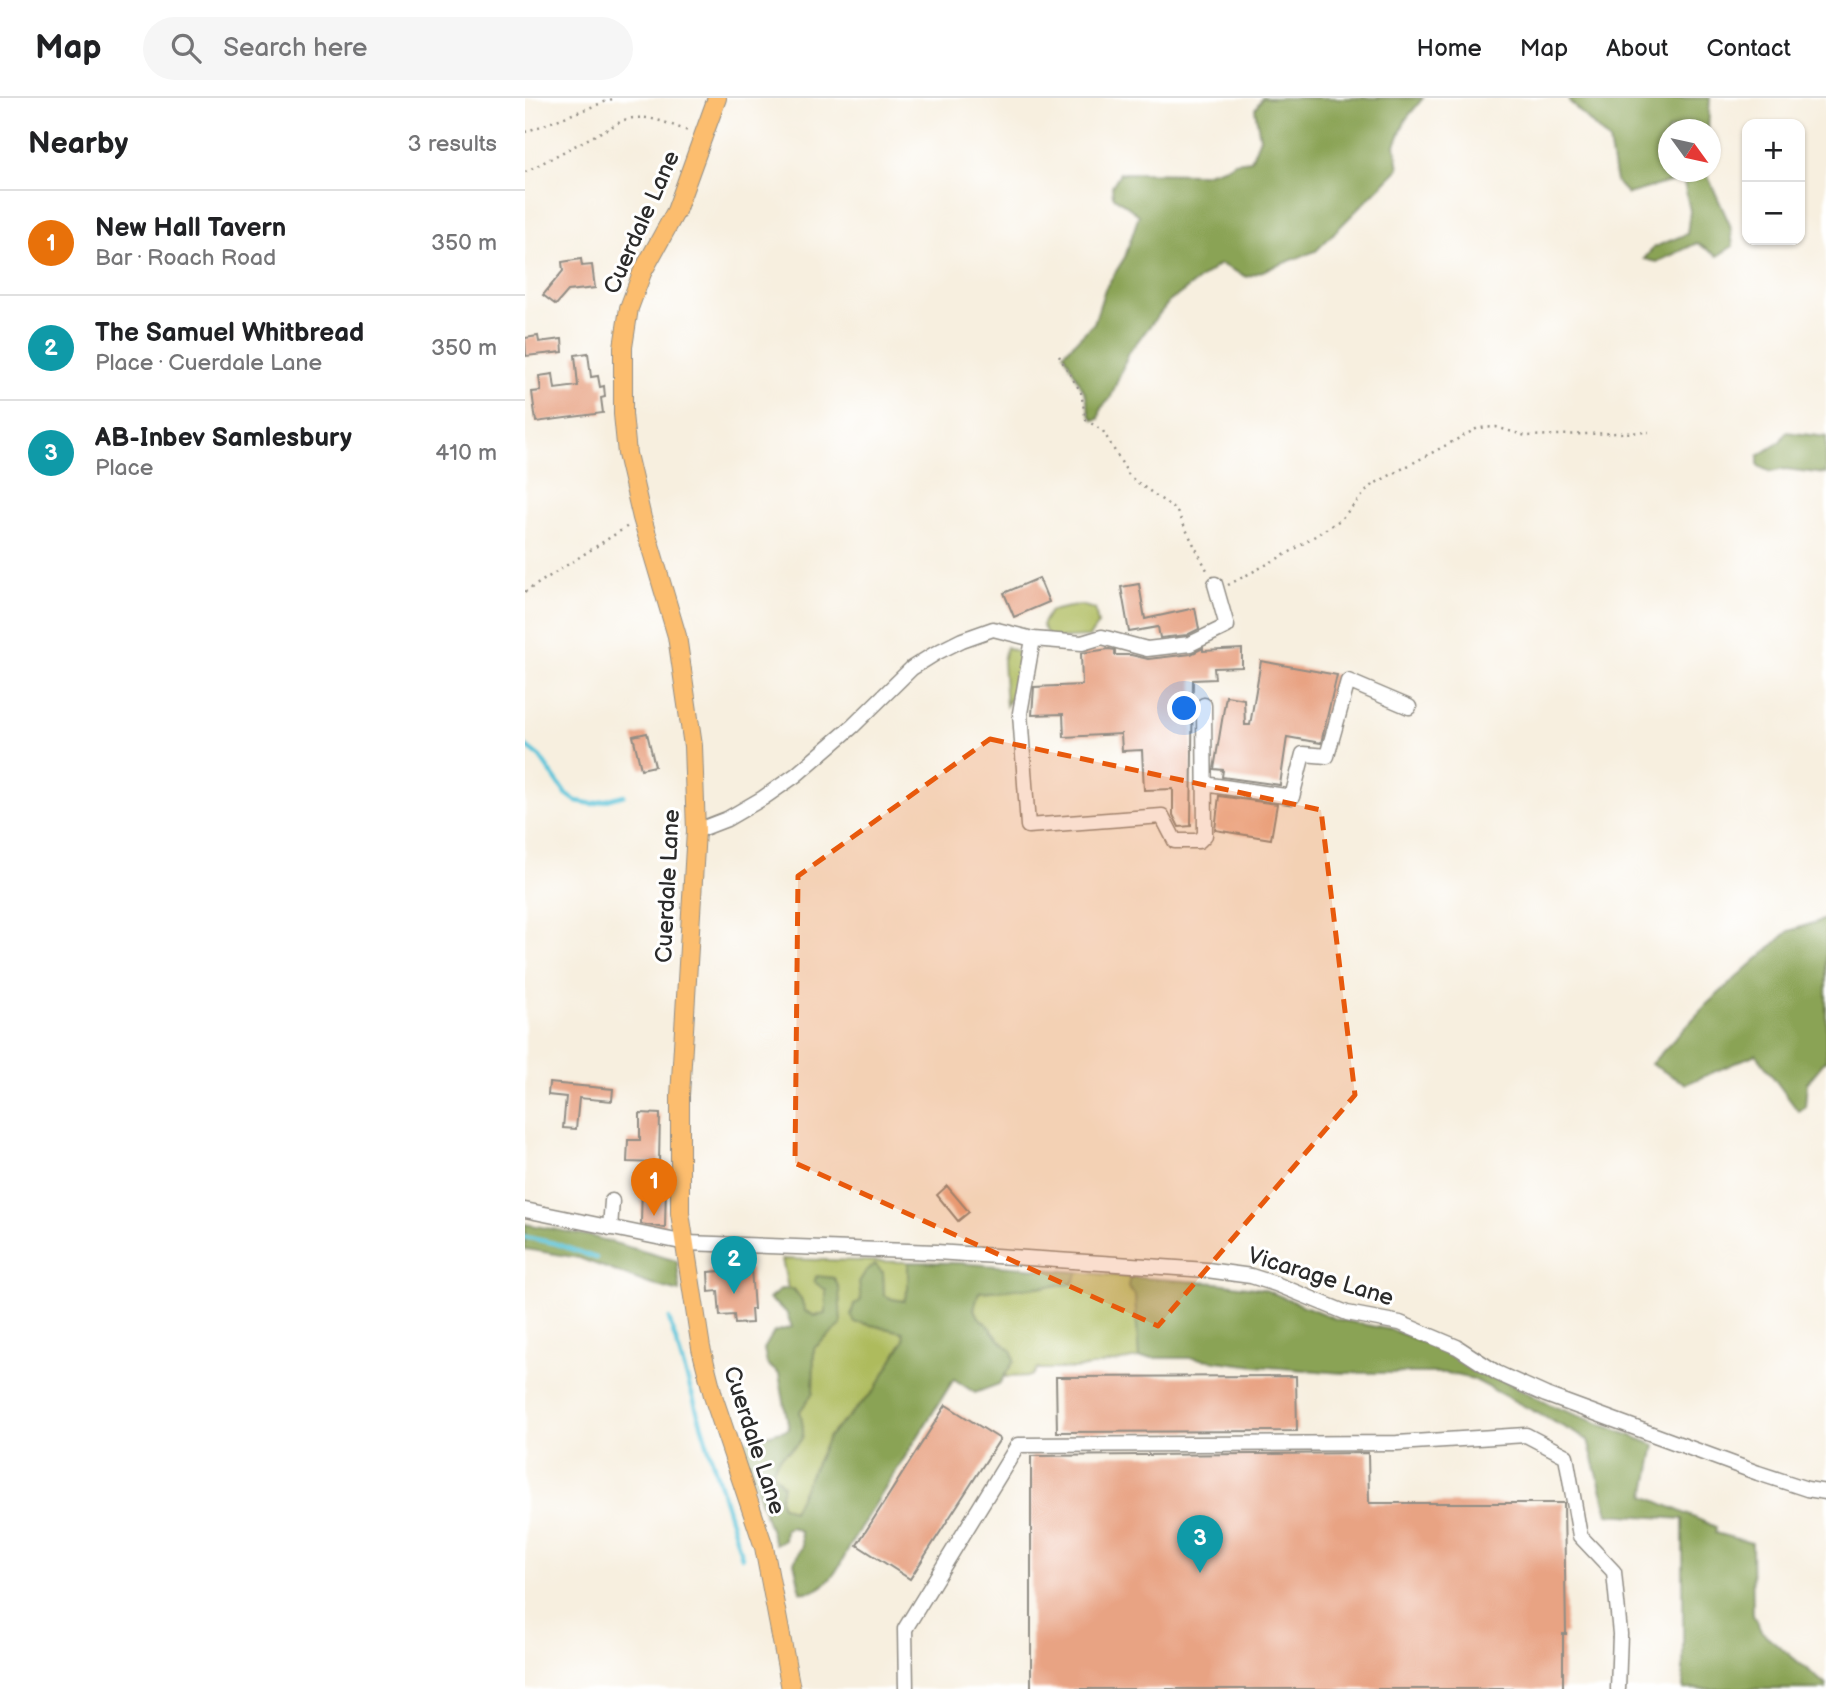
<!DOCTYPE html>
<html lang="en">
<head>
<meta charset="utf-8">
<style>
  body { margin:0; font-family:"Balsamiq Sans",sans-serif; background:#f6f6f6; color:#202124 }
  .controls { position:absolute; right:21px; top:21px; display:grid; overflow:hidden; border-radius:14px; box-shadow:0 2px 5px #0004 }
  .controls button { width:63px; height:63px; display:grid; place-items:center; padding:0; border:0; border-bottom:2px solid #e0e0e0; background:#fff; color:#202124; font:35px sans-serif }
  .compass { position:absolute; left:1133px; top:21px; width:63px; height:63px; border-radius:50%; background:#fff; box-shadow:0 2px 5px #0004; rotate:123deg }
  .you { position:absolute; left:660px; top:611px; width:24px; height:24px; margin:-18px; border:5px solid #fff; border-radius:50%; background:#1a73e8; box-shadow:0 0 0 10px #1a73e833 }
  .badge { display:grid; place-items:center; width:46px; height:46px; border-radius:50%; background:#0b8043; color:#fff; font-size:23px; font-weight:700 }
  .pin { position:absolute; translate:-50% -58px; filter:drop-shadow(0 2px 4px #0008) }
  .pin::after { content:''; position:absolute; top:37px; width:24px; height:21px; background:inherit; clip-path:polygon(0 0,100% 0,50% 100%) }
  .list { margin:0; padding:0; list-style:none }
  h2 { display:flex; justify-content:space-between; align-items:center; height:91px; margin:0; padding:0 28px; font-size:30px }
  h2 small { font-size:23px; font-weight:400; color:#757577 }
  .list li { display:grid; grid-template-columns:46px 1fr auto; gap:21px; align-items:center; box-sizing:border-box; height:105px; padding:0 28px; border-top:2px solid #e0e0e0 }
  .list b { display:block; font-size:26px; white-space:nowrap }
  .list p { margin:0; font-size:23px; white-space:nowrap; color:#757577 }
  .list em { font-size:23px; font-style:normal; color:#757577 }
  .icon { flex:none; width:38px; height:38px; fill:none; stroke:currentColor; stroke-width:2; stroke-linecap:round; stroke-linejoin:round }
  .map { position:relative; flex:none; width:1301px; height:1591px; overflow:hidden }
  header { display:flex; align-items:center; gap:42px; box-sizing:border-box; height:98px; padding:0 35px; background:#fff; border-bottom:2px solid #e0e0e0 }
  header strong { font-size:33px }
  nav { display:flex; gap:38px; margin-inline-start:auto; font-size:24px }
  .search { width:490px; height:63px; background:#f6f6f6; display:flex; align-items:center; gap:18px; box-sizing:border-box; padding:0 24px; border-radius:38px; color:#757577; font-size:26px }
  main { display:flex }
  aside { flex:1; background:#fff }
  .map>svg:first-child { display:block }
</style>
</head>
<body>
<header>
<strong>Map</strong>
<div class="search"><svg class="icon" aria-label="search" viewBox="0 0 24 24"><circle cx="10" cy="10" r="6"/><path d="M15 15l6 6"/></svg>Search here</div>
<nav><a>Home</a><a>Map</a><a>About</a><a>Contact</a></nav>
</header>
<main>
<aside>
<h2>Nearby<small>3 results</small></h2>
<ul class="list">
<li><span class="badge" style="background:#e8710a">1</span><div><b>New Hall Tavern</b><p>Bar · Roach Road</p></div><em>350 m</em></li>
<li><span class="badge" style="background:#0f9aa8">2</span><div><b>The Samuel Whitbread</b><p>Place · Cuerdale Lane</p></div><em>350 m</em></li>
<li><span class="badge" style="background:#0f9aa8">3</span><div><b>AB-Inbev Samlesbury</b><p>Place</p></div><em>410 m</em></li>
</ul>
</aside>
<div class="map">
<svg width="1301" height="1591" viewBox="0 0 1301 1591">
  <rect width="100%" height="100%" fill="#fff"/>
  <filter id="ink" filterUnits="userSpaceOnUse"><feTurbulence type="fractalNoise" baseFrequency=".0143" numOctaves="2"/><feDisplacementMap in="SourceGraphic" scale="14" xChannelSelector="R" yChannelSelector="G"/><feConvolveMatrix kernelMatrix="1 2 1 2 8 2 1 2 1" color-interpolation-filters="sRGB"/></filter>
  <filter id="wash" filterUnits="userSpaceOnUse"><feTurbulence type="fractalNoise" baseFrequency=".00686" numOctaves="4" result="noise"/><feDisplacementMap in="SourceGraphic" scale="28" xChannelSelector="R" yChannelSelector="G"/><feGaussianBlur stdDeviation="1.57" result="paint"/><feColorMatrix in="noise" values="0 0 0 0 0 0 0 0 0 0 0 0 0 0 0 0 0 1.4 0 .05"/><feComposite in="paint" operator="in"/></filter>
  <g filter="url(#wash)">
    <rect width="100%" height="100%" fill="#f7efdf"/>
    <g fill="#aebb5d" stroke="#6c7344" stroke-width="2">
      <path d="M555,507l15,4 3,15 -9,13 -39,2 -8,-14 8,-14z"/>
      <path d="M481,549l12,5c8,20 0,36 -12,54l-3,-45z"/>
      <path d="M257,1161l126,3v27l-4,12 -12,-2 -8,-4 -1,-22 -22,27 -6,23h6l42,9 1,8 -29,50 -46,46 -36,75 -12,-6 -1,-7 3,-13 -10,-12c1,-21 28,-23 30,-39 1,-7 -2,-16 -3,-23l13,-18 1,-45 27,-23 -7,-47 -18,-1 10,13v24l-11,2 -10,-5 -4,-12 -7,-10h-6z"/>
      <path d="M553,1174l52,5 -2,10 7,8 4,63 -65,11h-36l-7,7 -27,1 10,-16 -2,-10c-12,-9 -15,-14 -24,-25 -6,-7 -11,-8 -14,-17l5,-17 93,-8z"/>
    </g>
    <g fill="#8aa354" stroke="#5a6740" stroke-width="2">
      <path d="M737,0h161l-17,21 -11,26 4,23 -83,83 -69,26 -27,-13 -51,38 -40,50 -19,47 -9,9 -2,11 -5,1 -4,-5 -4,-20 -22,-42 30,-30 11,-34 20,-32 14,-42 -26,-19 -1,-10 8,-13 83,1 27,-8 4,-4 17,-2 9,-22 -5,-29z"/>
      <path d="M1044,0h141l-2,31 -40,1v42h38l24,53 3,21 -16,10 -20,-13 -40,19 -13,-3 10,-12 33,-13 3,-23 -7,-33 -55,16 -12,-12 -7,-41 -40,-40z"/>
      <path d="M1261,334l40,5v37l-41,-5 -14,3 -13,-6v-10l22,-14z"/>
      <path d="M1301,821v141l-19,23 -2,24 -7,4 -42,-57 -70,30 -35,-20 56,-60 82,-73z"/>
      <path d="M0,1126l65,12 87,25 3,31 -31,-8 -70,-26 -54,-9z"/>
      <path d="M383,1164l51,1 119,9 -6,12 -93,8 -5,17c3,9 8,10 14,17 10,12 11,15 24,25l2,10 -15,23 -24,9 -21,-14 -100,159c-11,22 -25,57 -53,54l-7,-30 8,-16 -2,-15 -9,-4 -6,2 -1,11 -9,4 -35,-102 49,-13 -10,-55 -12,-10 -3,-15 10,-17 18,-5 -6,-15 -17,-13 12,-10h12l8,10 4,12 10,5 11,-2v-24l-12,-8 3,-6 17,2 5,10 2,37 -27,23 -1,45 -13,18c1,7 4,17 3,23 -2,16 -29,18 -30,39l10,12 -3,13 1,7 12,6 36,-75 46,-46 29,-50 -1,-8 -41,-9h-7l-4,-8 3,-10 7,-5 -2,-18 7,-11 9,-7 8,9 1,22 8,4 12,2 4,-12z"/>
      <path d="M605,1179l87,6 46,6 73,30 56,11 47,18 114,58 102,39 -10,51 71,31 -1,6 37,10 1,72 8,16 65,54v4h-143v-170l-75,-5 -20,-74 -115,-61 -26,-6h-105l-86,-7 -63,-8h-54l-4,-63 -7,-8z"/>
    </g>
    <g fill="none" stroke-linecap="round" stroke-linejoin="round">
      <g stroke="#5cc4d9" stroke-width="4.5">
        <path d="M0,647l15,12 25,36 11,8 17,3 31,-9"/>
        <path d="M0,1139l29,6 42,15"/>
        <path d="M144,1221l73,238"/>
      </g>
    </g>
    <g id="blocks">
      <g fill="#e8a383">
        <path d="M56,161l1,7 10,-1 3,23 -27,3 -12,14 -13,-10 20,-24 -1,-9z"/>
        <path d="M13,238l1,6 23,-3 1,13 -37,4 -1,-18z"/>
        <path d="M63,255l3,24 7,-1 2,11 4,-1 1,11 -4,1 2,15 -67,9 -4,-30 9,-1 -2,-15 14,-2 2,15 23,-3 -3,-31z"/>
        <path d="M514,480l10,24 -35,15 -10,-24z"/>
        <path d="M614,486l6,35 50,-11 4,21 -12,6 -27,3 -2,-11 -29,5 -8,-45z"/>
        <path d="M678,550v3l39,-2v18l-28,1 1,11 -22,1 -2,146 -12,1 -6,-12v-26l-29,1 -2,-40 -20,1 -1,-17 -57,3 -1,-23 -31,1 2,-28 48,-2 -1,-32 28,-4 6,1v5h16l17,4 43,-5z"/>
        <path d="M736,563l76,14 -16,68 -34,-6 -7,48 -58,-8 1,-7 -9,-1 12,-73 18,3 1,26h5z"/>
        <path d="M122,635l8,33 -14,3 -8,-33z"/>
        <path d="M694,698l58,8 -6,35 -56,-9z"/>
        <path d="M24,985l64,6 -1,12 -33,-3 -3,31 -13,-1 3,-31 -18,-2z"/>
        <path d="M115,1015l20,1 -1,49 -32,-1 1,-22h12z"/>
        <path d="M117,1086h24l-1,44 -24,-4z"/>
        <path d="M422,1088l22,26 -11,9 -21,-26z"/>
        <path d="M226,1171l3,40h-3l1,14 -17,1 -1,-9 -14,1 -2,-25 -9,1 -1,-20z"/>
        <path d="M771,1278l1,55 -240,1 -1,-55z"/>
        <path d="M421,1307l54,34 -90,140 -53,-34z"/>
        <path d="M843,1355l1,50h195l2,131h-3v55h-532v-233z"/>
      </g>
    </g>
  </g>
  <g filter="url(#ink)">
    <use href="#blocks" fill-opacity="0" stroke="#918d85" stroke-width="2"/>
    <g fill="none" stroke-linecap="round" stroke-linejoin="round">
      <defs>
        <g id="minor">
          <path d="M508,541l49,4 20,-6 45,12 43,-5 37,-18 -12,-42"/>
          <path d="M679,686l88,13 11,-43 24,2 21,-75 61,26"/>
          <path d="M171,733l31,-12 36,-21 33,-23 57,-49 59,-58 24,-15 26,-13 31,-11 40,10 -13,74 8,113 134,-10 13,25h24l6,-6 -1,-130"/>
          <path d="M0,1112l161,33 250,9 271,18 44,6 25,8 71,29 53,10 57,24 40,26 49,22 212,78 49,16 19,3"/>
          <path d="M85,1130l2,-27"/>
          <path d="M381,1591l-1,-60 113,-184 379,-2 129,-8 40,21 14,80 34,36 6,62 -2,55"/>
        </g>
        <path id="major" d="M192,0l-41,113 -34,62 -13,35 -6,39v67l4,40 15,64 35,118 16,110 3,85 -16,265v117l21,135 13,51 50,148 27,142"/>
      </defs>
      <use href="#minor" stroke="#918d85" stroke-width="17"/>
      <use href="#major" stroke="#918d85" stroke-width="20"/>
      <g stroke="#918d85" stroke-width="2.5" stroke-dasharray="2 5" stroke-linecap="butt">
        <path d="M0,34l90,-34"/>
        <path d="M0,74l99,-52c23,-7 42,3 64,11"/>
        <path d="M534,258l22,36 5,28 17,11 27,46 46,33 32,62"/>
        <path d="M703,487l62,-33 50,-32 32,-35 106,-57 18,-1 30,9 123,-4"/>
        <path d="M0,494l103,-66"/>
      </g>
      <use href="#minor" stroke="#fff" stroke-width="14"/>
      <use href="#major" stroke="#fcbd6e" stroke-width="18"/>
    </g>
  </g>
  <path fill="#e8590c" fill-opacity="0.2" stroke="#e8590c" stroke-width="5" stroke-dasharray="14 9" stroke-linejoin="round" d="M465,641l331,71 34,285 -197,231 -363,-163 3,-287z"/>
  <g text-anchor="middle" stroke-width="6" stroke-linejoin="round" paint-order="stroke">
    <g font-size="23" fill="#2b2b2b" stroke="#fff">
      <text transform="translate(116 124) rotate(-66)" y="8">Cuerdale Lane</text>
      <text transform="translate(142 788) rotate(-87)" y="8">Cuerdale Lane</text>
      <text transform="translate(796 1178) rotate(17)" y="8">Vicarage Lane</text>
      <text transform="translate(230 1342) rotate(72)" y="8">Cuerdale Lane</text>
    </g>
  </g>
</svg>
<div class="controls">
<button>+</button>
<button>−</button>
</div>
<svg class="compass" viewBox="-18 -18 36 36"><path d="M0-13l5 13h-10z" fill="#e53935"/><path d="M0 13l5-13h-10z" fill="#757577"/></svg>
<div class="you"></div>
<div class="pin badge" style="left:129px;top:1118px;background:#e8710a">1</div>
<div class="pin badge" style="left:209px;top:1196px;background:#0f9aa8">2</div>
<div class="pin badge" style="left:675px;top:1475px;background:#0f9aa8">3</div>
</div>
</main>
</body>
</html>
